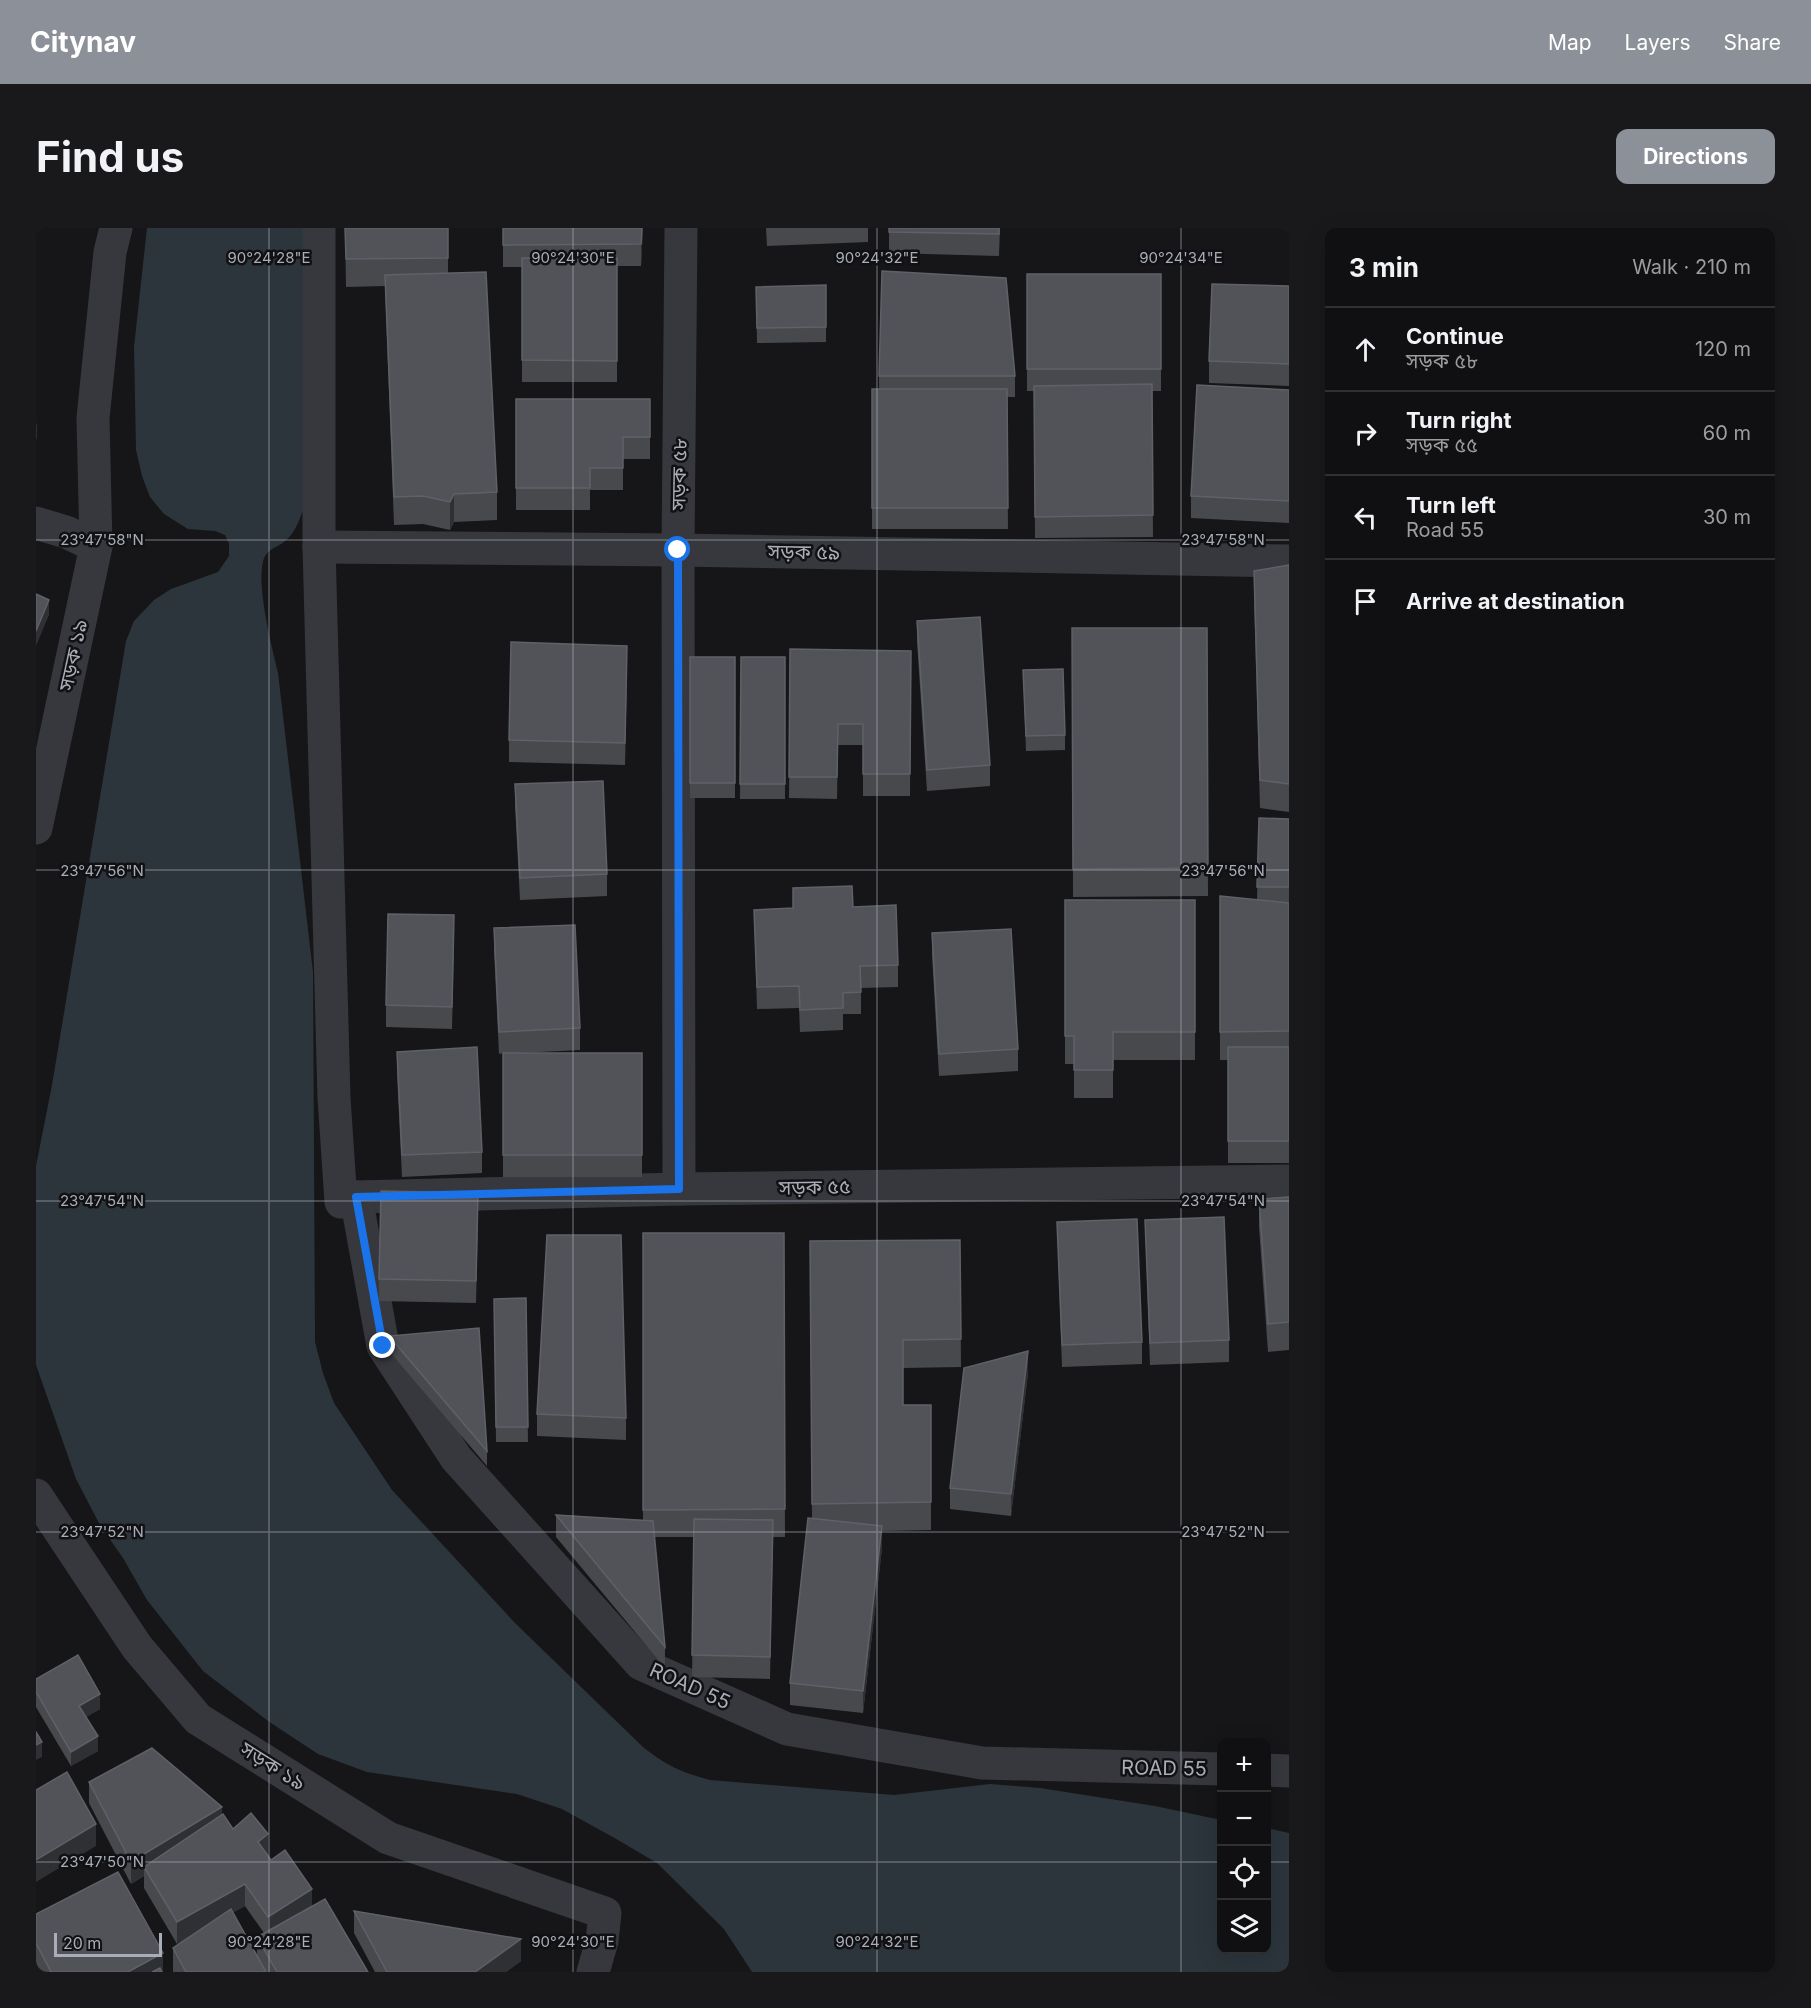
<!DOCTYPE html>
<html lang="en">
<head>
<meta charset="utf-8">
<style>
  body { margin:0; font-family:Inter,"Noto Sans Bengali",sans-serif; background:#19191b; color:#f1f3f6 }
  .controls { position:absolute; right:18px; bottom:18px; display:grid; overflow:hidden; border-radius:12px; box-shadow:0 6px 24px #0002 }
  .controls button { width:54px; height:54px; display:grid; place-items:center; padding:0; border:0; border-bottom:2px solid #303032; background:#101012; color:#f1f3f6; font:30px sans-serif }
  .scale { position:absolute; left:18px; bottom:15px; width:108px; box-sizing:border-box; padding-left:6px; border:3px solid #a8adb8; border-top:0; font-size:16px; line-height:21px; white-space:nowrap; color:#a8adb8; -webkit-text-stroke:4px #111113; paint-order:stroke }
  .stop { position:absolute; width:18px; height:18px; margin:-14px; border:4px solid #1a73e8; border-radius:50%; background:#fff }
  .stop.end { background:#1a73e8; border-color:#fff; box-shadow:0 2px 6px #0008 }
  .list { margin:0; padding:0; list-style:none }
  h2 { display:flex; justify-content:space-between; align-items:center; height:78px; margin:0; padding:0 24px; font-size:26px }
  h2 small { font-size:20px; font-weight:400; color:#9c9d9f }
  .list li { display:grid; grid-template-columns:39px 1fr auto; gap:18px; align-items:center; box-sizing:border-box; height:84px; padding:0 24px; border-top:2px solid #303032 }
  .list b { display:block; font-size:22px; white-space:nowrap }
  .list p { margin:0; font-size:20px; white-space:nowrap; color:#9c9d9f }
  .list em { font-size:20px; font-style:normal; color:#9c9d9f }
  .icon { flex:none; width:33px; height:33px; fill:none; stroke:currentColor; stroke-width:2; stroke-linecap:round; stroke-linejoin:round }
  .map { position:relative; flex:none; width:1253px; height:1744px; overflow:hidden; border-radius:12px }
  header { display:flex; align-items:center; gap:36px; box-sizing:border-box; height:84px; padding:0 30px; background:#8c9099; color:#fff }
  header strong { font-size:28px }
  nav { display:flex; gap:33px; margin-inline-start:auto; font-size:21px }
  .intro { display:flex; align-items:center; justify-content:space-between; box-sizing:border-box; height:144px; padding:0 36px }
  h1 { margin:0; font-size:42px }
  .button { padding:15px 27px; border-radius:12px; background:#8c9099; color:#fff; font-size:21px; font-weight:700 }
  main { display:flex; gap:36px; padding:0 36px }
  aside { flex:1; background:#101012; border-radius:12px; box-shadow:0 6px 24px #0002 }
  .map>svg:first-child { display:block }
</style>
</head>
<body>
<header>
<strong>Citynav</strong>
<nav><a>Map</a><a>Layers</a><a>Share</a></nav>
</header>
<div class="intro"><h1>Find us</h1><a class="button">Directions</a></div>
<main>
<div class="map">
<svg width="1253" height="1744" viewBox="0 0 1253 1744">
  <rect width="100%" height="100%" fill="#161618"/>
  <path fill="#2c353c" d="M111,0h156l5,268c-6,15 -10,35 -23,45 -7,7 -16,6 -21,17 -9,25 8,89 14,115l35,299 2,370 8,31 11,30 58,87 123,133 128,124c24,19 38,25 67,33l184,15 96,-11 50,4 115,18 66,14 1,130h44l1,-122 22,5v139h-537l-28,-43 -67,-66 -39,-23 -56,-31 -45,-15 -150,-22 -49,-18 -50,-33 -65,-50 -56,-71 -24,-42 -23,-33 -24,-46 -40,-114v-199l16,-81 74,-444 8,-20 20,-21 17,-11 47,-17 11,-16v-12l-4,-9 -10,-4 -27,-2 -24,-15 -14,-17 -8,-21 -6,-26 -2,-103z"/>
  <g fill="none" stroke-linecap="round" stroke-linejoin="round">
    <g stroke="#37383d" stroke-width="33">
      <path d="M283,0v319l15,551 7,104 15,-5 323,-8 610,-8"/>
      <path d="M0,295l30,9 30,14 -60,282"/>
      <path d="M60,318l-3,-128 17,-166 6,-24"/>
      <path d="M283,319l359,3 611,11"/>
      <path d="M643,961l-1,-639 3,-322"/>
      <path d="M320,969l27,149 73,112 185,206 146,65 195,34 240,6"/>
      <path d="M0,1267l101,152 61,72 190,119 217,75 -3,28 -9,31"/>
      <path d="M1230,1542l23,1"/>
    </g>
  </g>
  <g fill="#47494d" fill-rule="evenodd">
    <path d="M309,0h103v45l49,219v28l-43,2 -4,8 -27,-6 -29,1 -9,-239 -39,1z"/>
    <path d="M467,0h140l-2,38h-24v116h-95v-115h-19z"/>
    <path d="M730,0h102v14l-101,4z"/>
    <path d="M853,0h111l-1,28 -110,-3z"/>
    <path d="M991,46h134v117h-9l1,146 -118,1 -1,-147h-7z"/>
    <path d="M790,57v57l-69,1 -1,-56z"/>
    <path d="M1253,58v100l-80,-3v-22z"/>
    <path d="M843,148h136v21h-8l1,132h-136v-140h7z"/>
    <path d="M1253,162v133l-98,-5v-22z"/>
    <path d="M480,171h134v60h-27v31h-33v20h-74z"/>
    <path d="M1253,337v247l-29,-4 -6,-210v-27z"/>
    <path d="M881,393l73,144v21l-63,5 -10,-149z"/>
    <path d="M1036,400h135l1,268 -135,1z"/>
    <path d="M754,421l121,2 -1,145h-47v-51h-25l-1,54 -48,-1z"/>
    <rect x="654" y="429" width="45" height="141"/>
    <path d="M705,429h44v142h-45z"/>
    <path d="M591,440l-2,97 -116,-3v-22z"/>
    <path d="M987,442l42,65v15l-39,1z"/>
    <path d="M479,556l92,90v22l-87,4 -5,-94z"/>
    <path d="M1223,590l30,1v344h-61v-103h-8v-164l37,4z"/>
    <path d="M757,660l105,77v22l-37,1v26h-18v16l-43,2 -1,-24 -42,1 -3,-99 39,-2z"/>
    <path d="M1029,672h130v160h-82v38h-39v-34h-9z"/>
    <path d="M458,700l86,100v22l-60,3h122v124h-139v-124l-4,1 -5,-104z"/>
    <path d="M896,705l86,116v22l-79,5 -7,-121z"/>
    <path d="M418,709l-2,92 -66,-2v-22z"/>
    <path d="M361,824l85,100v21l-80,4 -5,-104z"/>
    <path d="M1253,969v153l-21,2 -9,-125v-28z"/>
    <path d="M442,987l-2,88 -97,-2v-22z"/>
    <path d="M1109,992l84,120v22l-79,3z"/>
    <path d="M1021,994l85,120v22l-80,3z"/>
    <path d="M607,1005h141l1,304h-12l-3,142 -78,-2 2,-140h-40l11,110v21l-109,-131v-22l87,5z"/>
    <path d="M924,1012l1,127 -58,1v37h28v125l-49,1v17l-19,165 -73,-8v-22l22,-164 -2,-278z"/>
    <path d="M490,1070l2,144h-32l-2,-143z"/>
    <path d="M353,1108l98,115v15l-98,-115z"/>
    <path d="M992,1145l-17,143 -61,-7v-21z"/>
    <path d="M501,1186l89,4v22l-89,-4z"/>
    <path d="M0,1451l64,30 -14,8 12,34 -27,15 -35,-59z"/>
    <path d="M53,1554l133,33 11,14 35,27 3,4 41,47 56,65h-195v-24l16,-11 -12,7 -33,-56v-12l-13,8 -42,-81zM209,1678l19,27 -7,4v19l-25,-43z"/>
    <path d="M318,1683l167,50 -15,11h-131l-21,-39z"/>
    <path d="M0,1686l127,58h-123l-4,-7z"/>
  </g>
  <g fill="#2f3033">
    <path d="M606,0h1l-2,38v-22z"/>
    <path d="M1,194v15l-1,4v-15z"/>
    <path d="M418,266v28l-4,8v-28z"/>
    <path d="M13,372v15l-13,31v-15z"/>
    <path d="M591,418v22l-2,97v-22z"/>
    <path d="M442,965v22l-2,88v-22z"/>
    <path d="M992,1123v22l-17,143v-22z"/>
    <path d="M846,1298v22l-19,165v-22z"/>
    <path d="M64,1466v15l-21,12v-15z"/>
    <path d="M62,1508v15l-27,15v-14z"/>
    <path d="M6,1514v15l-6,3v-15z"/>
    <path d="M186,1579v21l-78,39v9l-13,8v-22z"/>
    <path d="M60,1596v22l-60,36v-22z"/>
    <path d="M232,1606v22l-10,8v-22z"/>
    <path d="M209,1656v22l-68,38v-22z"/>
    <path d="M276,1661v21l-44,29v-22z"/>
    <path d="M485,1711v22l-15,11h-31z"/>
    <path d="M127,1725v19h-35z"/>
  </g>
  <g fill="#525359" stroke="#5f6168" stroke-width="1.5">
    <path d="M309,0h103v30l-102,1z"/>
    <path d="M467,0h139l-1,16 -138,1z"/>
    <path d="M853,0h110v6l-110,-2z"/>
    <path d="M486,30h95v103l-95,-1z"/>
    <path d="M846,43l124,7 9,98h-136z"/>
    <path d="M450,44l11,220 -43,2 -4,8 -27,-6 -29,1 -9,-222z"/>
    <rect x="991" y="46" width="134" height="95"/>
    <path d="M1176,56l77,2v78l-80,-3z"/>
    <path d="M790,57v42l-69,1 -1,-41z"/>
    <path d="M1116,156l1,131 -118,2 -1,-131z"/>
    <path d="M1161,157l92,5v111l-98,-5z"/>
    <path d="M836,161h135l1,119h-136z"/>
    <path d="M480,171h134v38h-27v31h-33v20h-74z"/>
    <path d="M1253,337v219l-29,-4 -6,-209z"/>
    <path d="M0,366l13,6 -13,31z"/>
    <path d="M944,389l10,148 -63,5 -10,-149z"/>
    <path d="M1036,400h135l1,240 -135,1z"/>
    <path d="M475,414l116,4 -2,97 -116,-3z"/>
    <path d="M754,421l121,2 -1,123h-47v-50h-25l-1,53h-48z"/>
    <rect x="654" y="429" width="45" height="126"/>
    <path d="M705,429h44v127h-45z"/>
    <path d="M1027,441l2,66 -39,1 -3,-66z"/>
    <path d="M567,553l4,93 -87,4 -5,-94z"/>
    <path d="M1223,590l30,1v68h-32z"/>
    <path d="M816,658l1,21 43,-2 2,60 -38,1 1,26 -18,1v15l-43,2 -1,-24 -42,1 -3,-77 39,-2v-20z"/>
    <path d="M1184,668l69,7v128l-69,1z"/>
    <path d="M1029,672h130v132h-82v38h-39v-34h-9z"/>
    <path d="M352,686l66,1 -2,92 -66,-2z"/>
    <path d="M539,697l5,103 -81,4 -5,-104z"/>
    <path d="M975,701l7,120 -79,5 -7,-121z"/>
    <path d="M441,819l5,105 -80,3 -5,-103z"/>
    <rect x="1192" y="819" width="61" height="94"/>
    <rect x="467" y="825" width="139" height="102"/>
    <path d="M345,963l97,2 -2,88 -97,-2z"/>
    <path d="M1253,969v125l-21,2 -9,-125z"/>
    <path d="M1188,989l5,123 -79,3 -5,-123z"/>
    <path d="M1101,991l5,123 -80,3 -5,-123z"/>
    <path d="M607,1005h141l1,276 -142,1z"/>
    <path d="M511,1007h74l5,183 -89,-4z"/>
    <path d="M924,1012l1,99 -58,1v65h28v97l-119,2 -2,-263z"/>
    <path d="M490,1070l2,129h-32l-2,-128z"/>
    <path d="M443,1100l8,123 -98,-115z"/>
    <path d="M992,1123l-17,143 -61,-6 14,-120z"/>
    <path d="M520,1287l97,6 12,126 -48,-58z"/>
    <path d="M772,1290l74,8 -19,165 -73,-8z"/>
    <path d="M658,1291l79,1 -3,137 -78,-2z"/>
    <path d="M42,1427l22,39 -21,12 19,30 -27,16 -35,-60v-13z"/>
    <path d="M0,1504l6,10 -6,3z"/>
    <path d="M116,1520l70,59 -91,55 -42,-80z"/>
    <path d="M31,1544l29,52 -60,36v-70z"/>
    <path d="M215,1585l17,21 -10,8 13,18 14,-10 27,39 -44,28 -23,-33 -68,38 -33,-55 79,-53 10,15z"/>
    <path d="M82,1644l45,81 -35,19h-77l-15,-29v-29z"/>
    <path d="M289,1671l43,73h-91l-20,-35z"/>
    <path d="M195,1681l35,63h-80l-13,-24z"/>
    <path d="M318,1683l167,28 -46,33h-88z"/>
    <path d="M124,1740l2,4h-10z"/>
  </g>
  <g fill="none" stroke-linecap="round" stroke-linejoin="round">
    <path stroke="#1a73e8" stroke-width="8" d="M347,1118l-27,-149 323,-8 -1,-639"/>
  </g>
  <path fill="none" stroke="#a8adb8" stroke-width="1.5" stroke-opacity="0.45" d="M233,0v1744M537,0v1744M841,0v1744M1145,0v1744M0,312h1253M0,642h1253M0,973h1253M0,1304h1253M0,1634h1186M1230,1634h23"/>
  <g text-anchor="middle" stroke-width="5" stroke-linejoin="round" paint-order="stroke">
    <g font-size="20" fill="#a8adb8" stroke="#111113">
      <text transform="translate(643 246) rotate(-89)" y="7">সড়ক ৫৮</text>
      <text transform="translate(768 324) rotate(1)" y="7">সড়ক ৫৯</text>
      <text transform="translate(37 427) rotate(-78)" y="7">সড়ক ১৯</text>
      <text transform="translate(779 959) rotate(-1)" y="7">সড়ক ৫৫</text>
      <text transform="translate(654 1458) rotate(24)" y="7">ROAD 55</text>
      <text transform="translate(237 1538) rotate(32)" y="7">সড়ক ১৯</text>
      <text transform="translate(1128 1540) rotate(1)" y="7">ROAD 55</text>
    </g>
  </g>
  <g font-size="15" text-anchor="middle" fill="#a8adb8" stroke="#111113" stroke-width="5" stroke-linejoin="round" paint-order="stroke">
    <text x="233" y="35">90°24'28"E</text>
    <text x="537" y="35">90°24'30"E</text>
    <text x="841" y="35">90°24'32"E</text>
    <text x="1145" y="35">90°24'34"E</text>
    <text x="66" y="317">23°47'58"N</text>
    <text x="1187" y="317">23°47'58"N</text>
    <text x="66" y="648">23°47'56"N</text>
    <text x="1187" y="648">23°47'56"N</text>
    <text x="66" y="978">23°47'54"N</text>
    <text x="1187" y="978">23°47'54"N</text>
    <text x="66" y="1309">23°47'52"N</text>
    <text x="1187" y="1309">23°47'52"N</text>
    <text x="66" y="1639">23°47'50"N</text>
    <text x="233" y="1719">90°24'28"E</text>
    <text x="537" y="1719">90°24'30"E</text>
    <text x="841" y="1719">90°24'32"E</text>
  </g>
</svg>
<div class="controls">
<button>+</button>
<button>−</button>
<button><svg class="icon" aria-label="locate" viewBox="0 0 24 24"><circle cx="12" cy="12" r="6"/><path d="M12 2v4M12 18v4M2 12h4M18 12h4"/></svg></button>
<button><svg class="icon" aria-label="layers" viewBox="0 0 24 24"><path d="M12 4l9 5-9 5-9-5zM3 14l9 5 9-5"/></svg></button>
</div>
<div class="scale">20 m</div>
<div class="stop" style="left:642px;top:322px"></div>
<div class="stop end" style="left:347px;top:1118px"></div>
</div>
<aside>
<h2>3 min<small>Walk · 210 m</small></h2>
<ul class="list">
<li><svg class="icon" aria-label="ahead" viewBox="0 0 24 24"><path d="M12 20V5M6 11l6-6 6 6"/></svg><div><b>Continue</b><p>সড়ক ৫৮</p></div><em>120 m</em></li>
<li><svg class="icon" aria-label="right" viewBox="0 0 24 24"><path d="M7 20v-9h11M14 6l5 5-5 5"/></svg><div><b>Turn right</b><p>সড়ক ৫৫</p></div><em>60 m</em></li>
<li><svg class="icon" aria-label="left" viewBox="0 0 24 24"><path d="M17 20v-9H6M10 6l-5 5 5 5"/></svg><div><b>Turn left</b><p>Road 55</p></div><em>30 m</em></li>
<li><svg class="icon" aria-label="arrive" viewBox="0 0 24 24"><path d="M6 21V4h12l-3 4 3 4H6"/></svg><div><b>Arrive at destination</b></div></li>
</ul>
</aside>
</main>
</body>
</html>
